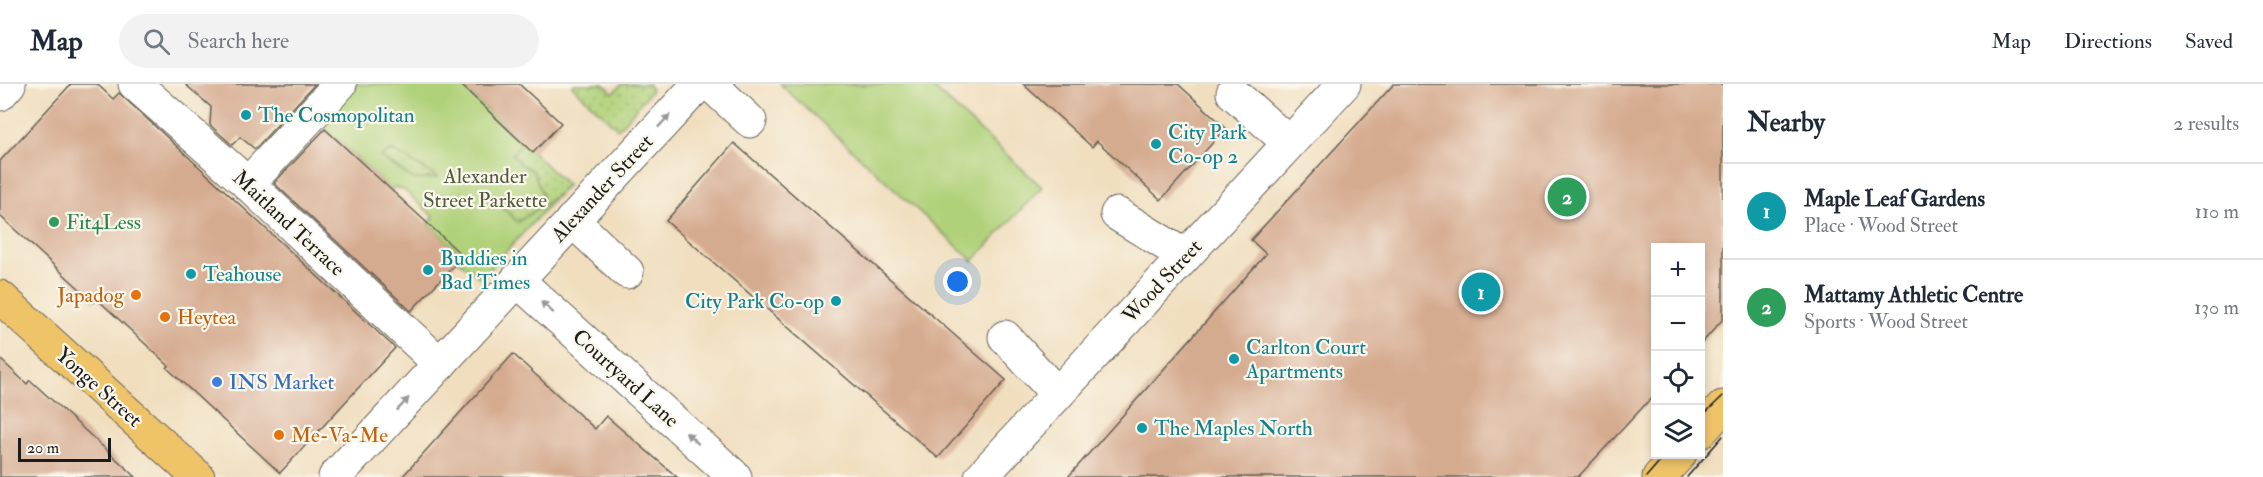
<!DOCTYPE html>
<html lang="en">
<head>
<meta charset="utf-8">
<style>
  body { margin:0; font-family:"IM FELL Double Pica",serif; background:#f2f2f3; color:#1f2937 }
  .controls { position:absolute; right:18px; bottom:18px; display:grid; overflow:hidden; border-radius:0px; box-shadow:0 3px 9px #0003 }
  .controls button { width:54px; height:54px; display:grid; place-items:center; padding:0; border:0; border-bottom:2px solid #e0e1e3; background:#fff; color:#1f2937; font:30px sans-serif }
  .scale { position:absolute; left:18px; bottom:15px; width:93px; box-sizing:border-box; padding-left:6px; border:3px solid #1c1c1c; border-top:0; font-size:16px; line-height:21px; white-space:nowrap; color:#1c1c1c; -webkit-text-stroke:4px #fbf7ec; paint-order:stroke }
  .you { position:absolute; left:958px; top:198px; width:21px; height:21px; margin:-15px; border:4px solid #fff; border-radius:50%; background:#1a73e8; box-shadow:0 0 0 9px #1a73e833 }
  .badge { display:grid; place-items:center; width:39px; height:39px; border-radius:50%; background:#c8321e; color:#fff; font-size:20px; font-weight:700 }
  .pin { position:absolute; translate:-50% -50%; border:3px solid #fff; box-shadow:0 2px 6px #0006 }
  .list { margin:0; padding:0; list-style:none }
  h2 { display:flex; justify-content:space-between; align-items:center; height:78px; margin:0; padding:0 24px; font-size:26px }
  h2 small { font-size:20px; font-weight:400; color:#747a83 }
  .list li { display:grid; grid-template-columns:39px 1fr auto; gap:18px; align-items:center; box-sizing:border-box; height:96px; padding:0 24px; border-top:2px solid #e0e1e3 }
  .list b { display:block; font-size:22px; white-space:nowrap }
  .list p { margin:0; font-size:20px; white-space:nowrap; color:#747a83 }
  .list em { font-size:20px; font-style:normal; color:#747a83 }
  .icon { flex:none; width:33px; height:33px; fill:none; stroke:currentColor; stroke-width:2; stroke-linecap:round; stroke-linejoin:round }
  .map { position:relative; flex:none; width:1723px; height:393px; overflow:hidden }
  header { display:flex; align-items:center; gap:36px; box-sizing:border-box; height:84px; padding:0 30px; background:#fff; border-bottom:2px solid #e0e1e3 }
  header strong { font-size:28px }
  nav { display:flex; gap:33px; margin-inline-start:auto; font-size:21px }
  .search { width:420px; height:54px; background:#f2f2f3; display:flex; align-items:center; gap:15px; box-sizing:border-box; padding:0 21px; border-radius:33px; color:#747a83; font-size:22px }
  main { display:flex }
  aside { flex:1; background:#fff }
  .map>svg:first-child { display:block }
</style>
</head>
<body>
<header>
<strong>Map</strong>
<div class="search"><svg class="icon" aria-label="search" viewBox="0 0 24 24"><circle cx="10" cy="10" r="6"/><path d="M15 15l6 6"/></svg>Search here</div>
<nav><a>Map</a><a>Directions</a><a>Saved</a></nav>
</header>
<main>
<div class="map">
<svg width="1723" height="393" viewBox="0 0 1723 393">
  <defs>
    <pattern id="garden-dots" width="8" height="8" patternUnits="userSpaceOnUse" patternTransform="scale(1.5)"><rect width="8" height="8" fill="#b0d179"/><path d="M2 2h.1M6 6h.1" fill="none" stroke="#97b368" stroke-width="1.8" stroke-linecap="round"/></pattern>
  </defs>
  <rect width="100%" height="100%" fill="#fbf7ec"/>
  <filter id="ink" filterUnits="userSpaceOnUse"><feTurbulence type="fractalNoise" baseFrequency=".0167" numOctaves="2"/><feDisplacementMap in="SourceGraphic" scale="12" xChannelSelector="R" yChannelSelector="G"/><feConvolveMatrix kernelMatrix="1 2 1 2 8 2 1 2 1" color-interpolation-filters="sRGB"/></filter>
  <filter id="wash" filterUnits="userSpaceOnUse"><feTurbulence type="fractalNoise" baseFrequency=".008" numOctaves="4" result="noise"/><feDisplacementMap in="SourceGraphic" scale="24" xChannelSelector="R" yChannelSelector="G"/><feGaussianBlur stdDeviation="1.35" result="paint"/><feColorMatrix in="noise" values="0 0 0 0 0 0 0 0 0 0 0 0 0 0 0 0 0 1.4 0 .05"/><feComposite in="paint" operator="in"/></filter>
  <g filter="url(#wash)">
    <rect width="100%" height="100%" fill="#f0debe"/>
    <g fill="#b0d179" stroke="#66764a" stroke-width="1.5">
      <path d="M356,0h104l107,101 -86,94 -22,-18 4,-5 -35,-32 6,-7 -30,-27 -10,-3 -3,3 -71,-66z"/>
      <path d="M780,0h149l113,103 -69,74z"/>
    </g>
    <g fill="url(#garden-dots)" stroke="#66764a" stroke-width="1.5">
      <path d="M574,0h30l9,9 9,-9h27l2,7 -33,38 -46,-43z"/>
      <path d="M522,58l45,43 -7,8 -42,29 -16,-15 41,-11 -10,-25 -13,-7 -8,-10z"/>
      <path d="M392,66l46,27 -23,3 -35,-23z"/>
    </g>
    <g id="blocks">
      <g fill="#d5ab90">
        <path d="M71,0h26l16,15 6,-6 276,255 -115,125 -113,-105 2,-2 -72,-67 -3,3 -94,-86v-55z"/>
        <path d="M185,0h130l-60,65 -15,-12 -8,8 -22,-20 1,-18z"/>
        <path d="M460,0h59l42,39 -28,30z"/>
        <path d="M1023,0h155l48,44 -65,72 -64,-59 -5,6z"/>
        <path d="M1394,0h329v235l-22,25v-96h-45v145l-78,84h-510l198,-223 -15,-14z"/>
        <path d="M325,45l138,127 -52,55 -137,-128z"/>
        <path d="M734,59l272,237 -68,78 -272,-237z"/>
        <path d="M513,270l82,75 11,-13 71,61h-275z"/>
        <path d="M0,275l27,25 3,-4 106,97h-136z"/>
      </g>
    </g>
  </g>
  <g filter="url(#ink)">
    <use href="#blocks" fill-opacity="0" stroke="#666055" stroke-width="1.5"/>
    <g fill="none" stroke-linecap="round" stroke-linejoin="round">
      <defs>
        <g id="minor">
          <path d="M135,0l113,100 192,180"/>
          <path d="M710,0l40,37"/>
          <path d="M1233,9l56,50"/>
          <path d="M0,10l9,-10"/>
          <path d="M248,100l92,-100"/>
          <path d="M1117,130l68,42"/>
          <path d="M572,136l55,52"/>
          <path d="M517,196l218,197"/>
          <path d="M1005,253l52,57"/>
          <path d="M335,393l364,-393"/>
          <path d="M981,393l363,-393"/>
        </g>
        <g id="major">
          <path d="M0,213l198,180"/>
          <path d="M1700,348l23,-25"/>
          <path d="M1659,393l21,-23"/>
        </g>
      </defs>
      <use href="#minor" stroke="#666055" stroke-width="35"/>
      <use href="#major" stroke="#666055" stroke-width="35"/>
      <use href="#minor" stroke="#fff" stroke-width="33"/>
      <use href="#major" stroke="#efc469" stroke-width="33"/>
      <g stroke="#1c1c1c" stroke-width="1.5">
        <path d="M1700,334l23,-22"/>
        <path d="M1646,393l20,-23"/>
        <path d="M1687,393l36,-41"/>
      </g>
    </g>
    <defs><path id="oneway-solid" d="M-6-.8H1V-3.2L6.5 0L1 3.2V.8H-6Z" transform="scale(1.5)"/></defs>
    <g fill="#999">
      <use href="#oneway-solid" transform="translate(664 37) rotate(-47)"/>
      <use href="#oneway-solid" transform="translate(547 223) rotate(-138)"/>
      <use href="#oneway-solid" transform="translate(403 320) rotate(-47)"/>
      <use href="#oneway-solid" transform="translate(692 354) rotate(-138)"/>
    </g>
  </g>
  <g fill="#0f9aa8" stroke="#fbf7ec" stroke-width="2">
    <circle cx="246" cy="31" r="6"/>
    <circle cx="1156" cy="60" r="6"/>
    <circle cx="428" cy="186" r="6"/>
    <circle cx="191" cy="190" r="6"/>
    <circle cx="836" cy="217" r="6"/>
    <circle cx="1234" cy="275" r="6"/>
    <circle cx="1142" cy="344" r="6"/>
  </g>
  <circle fill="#2e9e5b" stroke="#fbf7ec" stroke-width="2" cx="54" cy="138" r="6"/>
  <g fill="#e8710a" stroke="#fbf7ec" stroke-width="2">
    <circle cx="136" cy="211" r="6"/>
    <circle cx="165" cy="233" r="6"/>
    <circle cx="279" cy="351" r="6"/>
  </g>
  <circle fill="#3f7fe0" stroke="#fbf7ec" stroke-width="2" cx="217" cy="298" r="6"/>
  <g text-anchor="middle" stroke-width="4.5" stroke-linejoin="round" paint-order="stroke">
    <g font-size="21" fill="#0d838f" stroke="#fbf7ec" text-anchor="start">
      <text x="258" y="38">The Cosmopolitan</text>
      <text x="1168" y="55">City Park<tspan x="1168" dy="24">Co-op 2</tspan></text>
      <text x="440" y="181">Buddies in<tspan x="440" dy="24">Bad Times</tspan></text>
      <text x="203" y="197">Teahouse</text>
      <text x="824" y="224" text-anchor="end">City Park Co-op</text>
      <text x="1246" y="270">Carlton Court<tspan x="1246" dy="24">Apartments</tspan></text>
      <text x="1154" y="351">The Maples North</text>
    </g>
    <g font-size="21" fill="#505b3d" stroke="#fbf7ec">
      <text x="485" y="99">Alexander<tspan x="485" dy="24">Street Parkette</tspan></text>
    </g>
    <g font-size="21" fill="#1c1c1c" stroke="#fbf7ec">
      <text transform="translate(602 104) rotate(-47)" y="7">Alexander Street</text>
      <text transform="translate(289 139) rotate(43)" y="7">Maitland Terrace</text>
      <text transform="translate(1162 197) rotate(-47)" y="7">Wood Street</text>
      <text transform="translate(626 294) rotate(42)" y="7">Courtyard Lane</text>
      <text transform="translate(99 303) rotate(42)" y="7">Yonge Street</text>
    </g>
    <g font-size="21" fill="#27864d" stroke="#fbf7ec" text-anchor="start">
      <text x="66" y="145">Fit4Less</text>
    </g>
    <g font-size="21" fill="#c56008" stroke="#fbf7ec" text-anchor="start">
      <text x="124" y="218" text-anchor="end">Japadog</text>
      <text x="177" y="240">Heytea</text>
      <text x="291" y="358">Me-Va-Me</text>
    </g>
    <g font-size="21" fill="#366cbe" stroke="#fbf7ec" text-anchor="start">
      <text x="229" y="305">INS Market</text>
    </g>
  </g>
</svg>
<div class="controls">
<button>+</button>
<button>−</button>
<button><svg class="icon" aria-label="locate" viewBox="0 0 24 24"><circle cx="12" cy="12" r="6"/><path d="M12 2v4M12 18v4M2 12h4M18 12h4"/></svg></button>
<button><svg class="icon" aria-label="layers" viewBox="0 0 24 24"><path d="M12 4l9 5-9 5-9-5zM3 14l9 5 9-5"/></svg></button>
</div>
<div class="scale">20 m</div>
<div class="you"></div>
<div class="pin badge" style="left:1481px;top:208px;background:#0f9aa8">1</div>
<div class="pin badge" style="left:1567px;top:113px;background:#2e9e5b">2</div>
</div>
<aside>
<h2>Nearby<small>2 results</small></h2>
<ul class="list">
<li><span class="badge" style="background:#0f9aa8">1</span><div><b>Maple Leaf Gardens</b><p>Place · Wood Street</p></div><em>110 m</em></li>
<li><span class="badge" style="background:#2e9e5b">2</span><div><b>Mattamy Athletic Centre</b><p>Sports · Wood Street</p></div><em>130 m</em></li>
</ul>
</aside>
</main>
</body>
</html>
